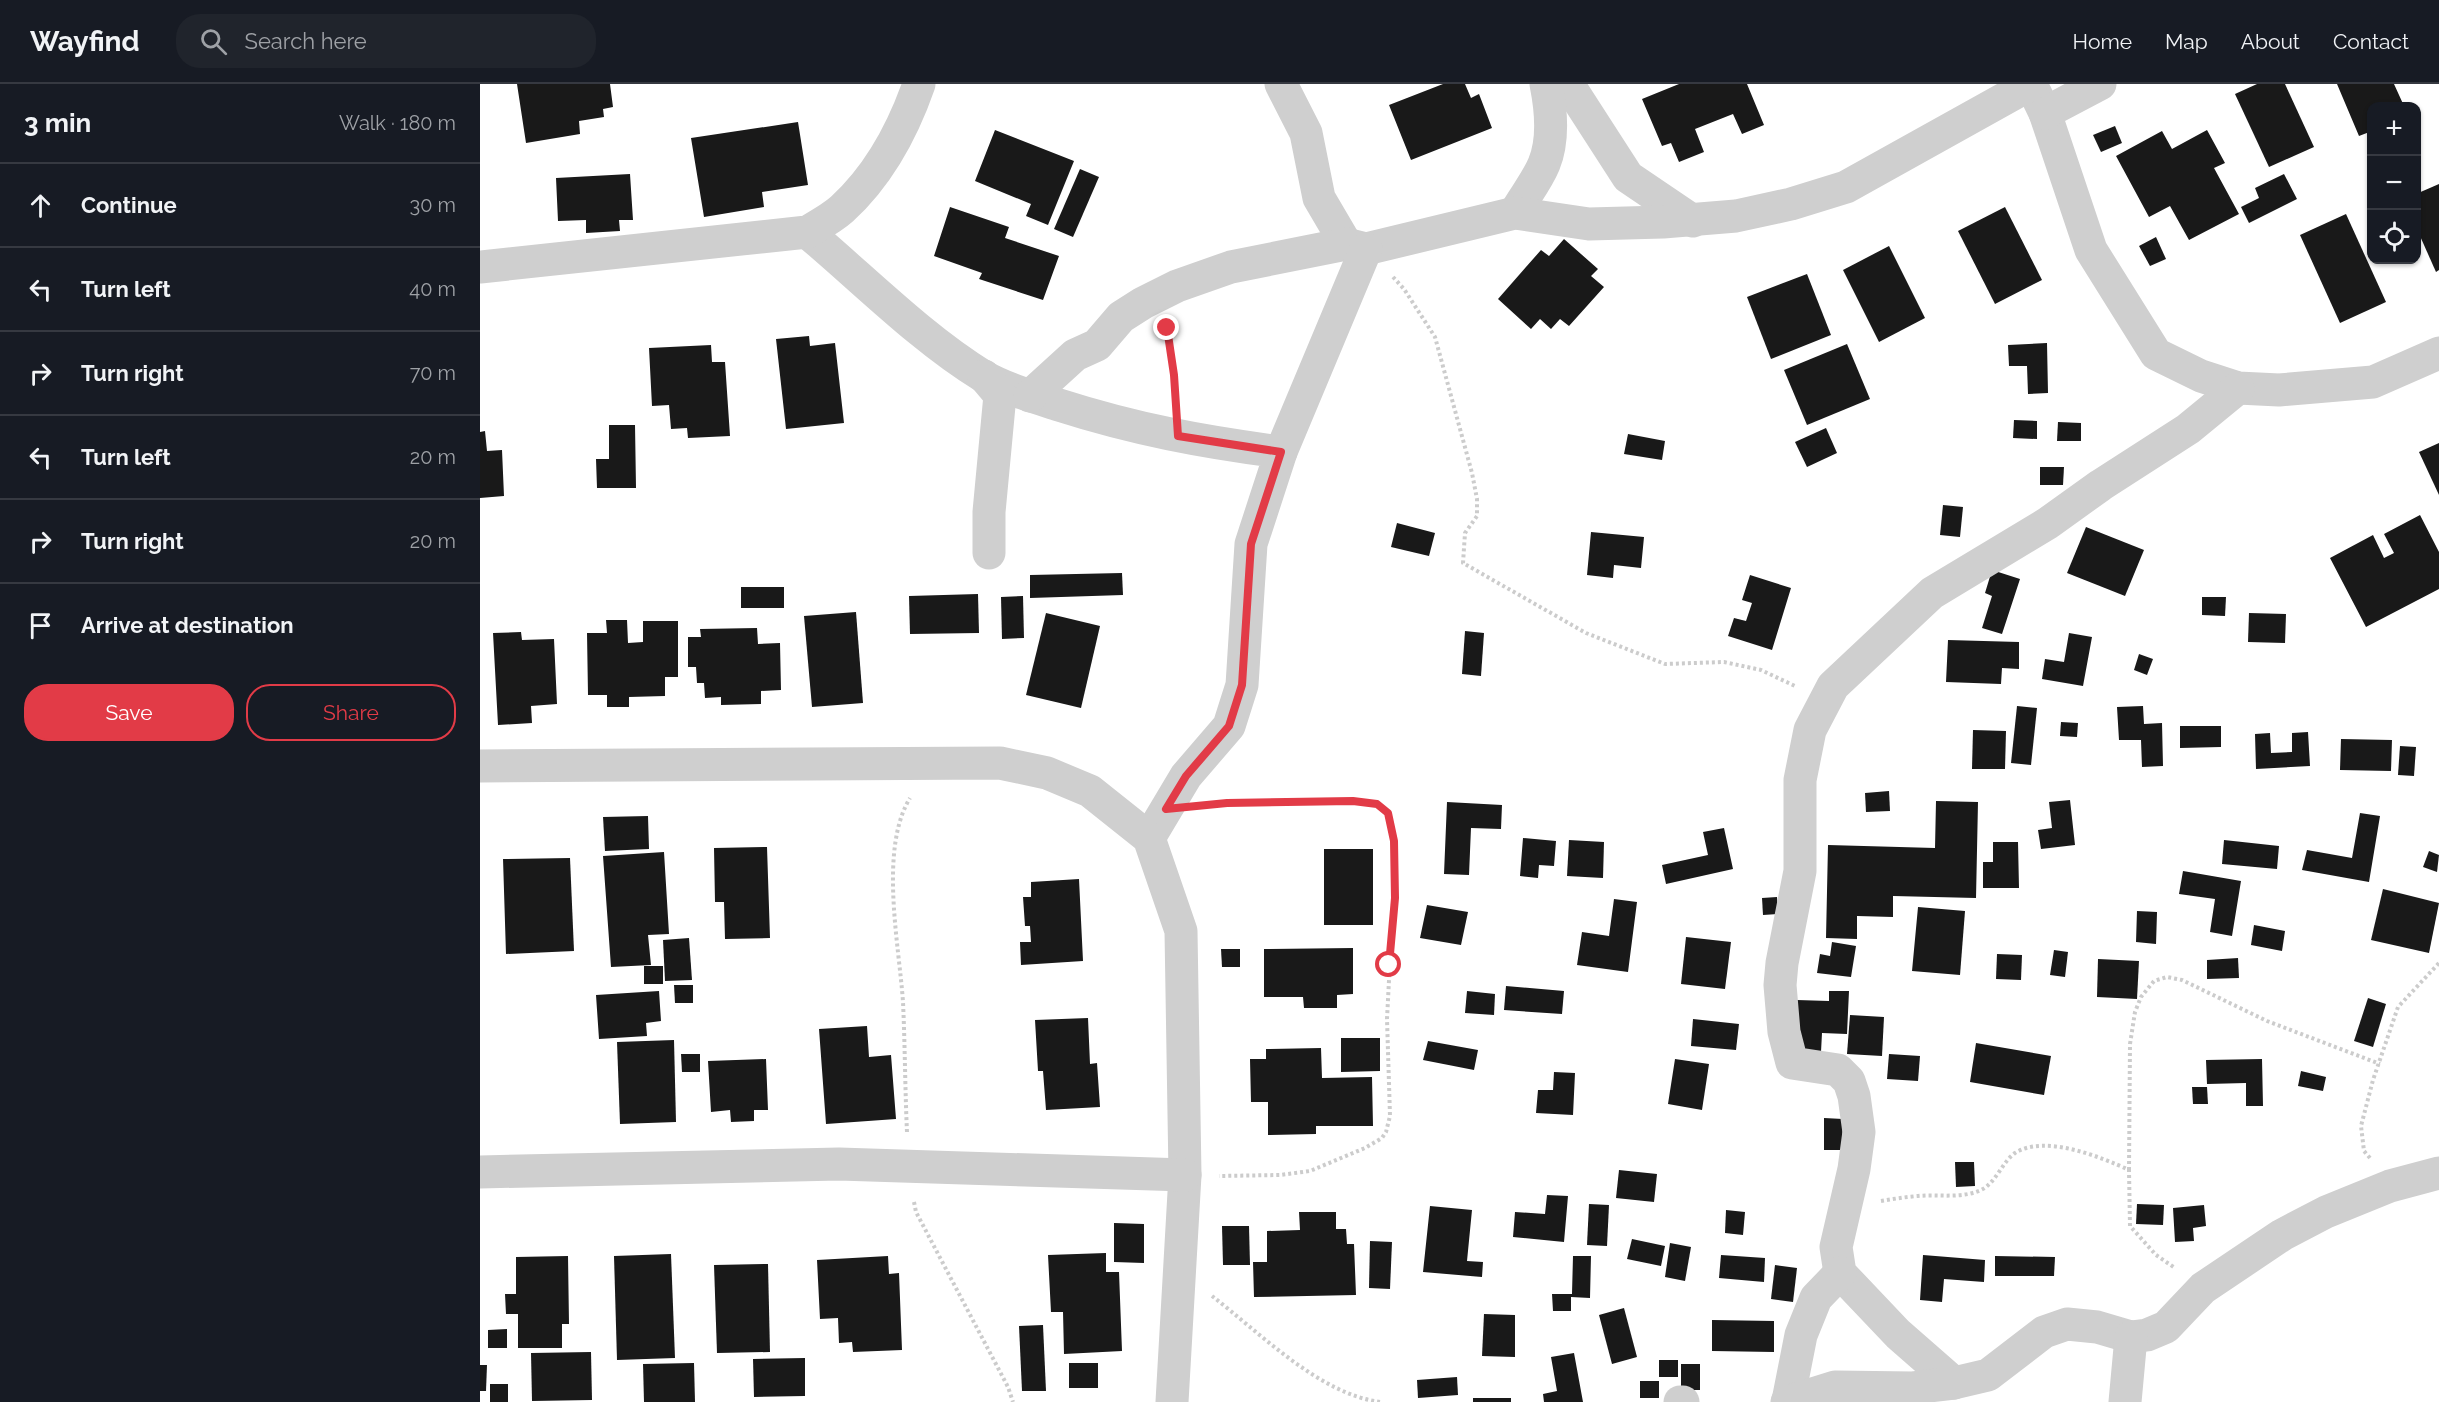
<!DOCTYPE html>
<html lang="en">
<head>
<meta charset="utf-8">
<style>
  body { margin:0; font-family:Raleway,sans-serif; background:#20242c; color:#f1f3f6 }
  .controls { position:absolute; right:18px; top:18px; display:grid; overflow:hidden; border-radius:12px; box-shadow:0 2px 4px #0004 }
  .controls button { width:54px; height:54px; display:grid; place-items:center; padding:0; border:0; border-bottom:2px solid #363941; background:#171b24; color:#f1f3f6; font:30px sans-serif }
  .stop { position:absolute; width:18px; height:18px; margin:-14px; border:4px solid #e23b47; border-radius:50%; background:#fff }
  .stop.end { background:#e23b47; border-color:#fff; box-shadow:0 2px 6px #0008 }
  .list { margin:0; padding:0; list-style:none }
  h2 { display:flex; justify-content:space-between; align-items:center; height:78px; margin:0; padding:0 24px; font-size:26px }
  h2 small { font-size:20px; font-weight:400; color:#9ea1a6 }
  .list li { display:grid; grid-template-columns:39px 1fr auto; gap:18px; align-items:center; box-sizing:border-box; height:84px; padding:0 24px; border-top:2px solid #363941 }
  .list b { display:block; font-size:22px; white-space:nowrap }
  .list em { font-size:20px; font-style:normal; color:#9ea1a6 }
  .actions { display:flex; gap:12px; padding:18px 24px }
  .actions a { flex:1; padding:14px 0; border:2px solid #e23b47; border-radius:24px; text-align:center; font-size:21px; color:#e23b47 }
  .actions .main { background:#e23b47; color:#fff }
  .icon { flex:none; width:33px; height:33px; fill:none; stroke:currentColor; stroke-width:2; stroke-linecap:round; stroke-linejoin:round }
  .map { position:relative; flex:none; width:1959px; height:1318px; overflow:hidden }
  header { display:flex; align-items:center; gap:36px; box-sizing:border-box; height:84px; padding:0 30px; background:#171b24; border-bottom:2px solid #363941 }
  header strong { font-size:28px }
  nav { display:flex; gap:33px; margin-inline-start:auto; font-size:21px }
  .search { width:420px; height:54px; background:#20242c; display:flex; align-items:center; gap:15px; box-sizing:border-box; padding:0 21px; border-radius:24px; color:#9ea1a6; font-size:22px }
  main { display:flex }
  aside { flex:1; background:#171b24 }
  .map>svg:first-child { display:block }
</style>
</head>
<body>
<header>
<strong>Wayfind</strong>
<div class="search"><svg class="icon" aria-label="search" viewBox="0 0 24 24"><circle cx="10" cy="10" r="6"/><path d="M15 15l6 6"/></svg>Search here</div>
<nav><a>Home</a><a>Map</a><a>About</a><a>Contact</a></nav>
</header>
<main>
<aside>
<h2>3 min<small>Walk · 180 m</small></h2>
<ul class="list">
<li><svg class="icon" aria-label="ahead" viewBox="0 0 24 24"><path d="M12 20V5M6 11l6-6 6 6"/></svg><div><b>Continue</b></div><em>30 m</em></li>
<li><svg class="icon" aria-label="left" viewBox="0 0 24 24"><path d="M17 20v-9H6M10 6l-5 5 5 5"/></svg><div><b>Turn left</b></div><em>40 m</em></li>
<li><svg class="icon" aria-label="right" viewBox="0 0 24 24"><path d="M7 20v-9h11M14 6l5 5-5 5"/></svg><div><b>Turn right</b></div><em>70 m</em></li>
<li><svg class="icon" aria-label="left" viewBox="0 0 24 24"><path d="M17 20v-9H6M10 6l-5 5 5 5"/></svg><div><b>Turn left</b></div><em>20 m</em></li>
<li><svg class="icon" aria-label="right" viewBox="0 0 24 24"><path d="M7 20v-9h11M14 6l5 5-5 5"/></svg><div><b>Turn right</b></div><em>20 m</em></li>
<li><svg class="icon" aria-label="arrive" viewBox="0 0 24 24"><path d="M6 21V4h12l-3 4 3 4H6"/></svg><div><b>Arrive at destination</b></div></li>
</ul>
<div class="actions"><a class="main">Save</a><a>Share</a></div>
</aside>
<div class="map">
<svg width="1959" height="1318" viewBox="0 0 1959 1318">
  <rect width="100%" height="100%" fill="#fff"/>
  <g fill="#191919">
    <path d="M37,0h93l3,23 -10,2 1,8 -25,4 1,13 -54,9z"/>
    <path d="M963,0h22l6,14 8,-4 13,34 -81,32 -22,-55z"/>
    <path d="M1199,0h68l17,41 -22,9 -9,-20 -38,15 9,23 -25,10 -8,-19 -9,3 -20,-47z"/>
    <path d="M1777,0h28l29,63 -45,20 -34,-73z"/>
    <path d="M1857,0h57l10,22h-32v25l-13,5z"/>
    <path d="M318,38l10,63 -46,7 2,15 -60,10 -13,-79z"/>
    <path d="M1635,42l7,17 -21,9 -8,-17z"/>
    <path d="M515,46l79,31 -26,64 -22,-9 5,-12 -56,-23z"/>
    <path d="M1727,46l18,33 -11,5 25,46 -50,26 -19,-34 -21,11 -33,-61 46,-25 10,18z"/>
    <path d="M600,85l19,8 -26,60 -19,-8z"/>
    <path d="M150,90l3,46h-14l1,11 -34,2v-13l-28,1 -2,-43z"/>
    <path d="M1804,90l13,25 -48,24 -8,-16 18,-9 -4,-10z"/>
    <path d="M1959,100v86l-3,2 -20,-45v-33z"/>
    <path d="M470,123l59,20 -4,11 54,18 -16,44 -64,-21 3,-6 -48,-17z"/>
    <path d="M1525,123l37,73 -47,24 -37,-73z"/>
    <path d="M1866,130l40,88 -46,21 -40,-88z"/>
    <path d="M1676,153l10,22 -16,7 -11,-20z"/>
    <path d="M1084,155l34,30 -7,7 13,11 -35,39 -9,-7 -9,10 -11,-10 -9,10 -33,-30 43,-49 8,6z"/>
    <path d="M1409,162l36,72 -46,24 -36,-72z"/>
    <path d="M1327,190l24,61 -60,24 -24,-62z"/>
    <path d="M329,252l1,10 25,-3 9,80 -58,6 -10,-90z"/>
    <path d="M1567,259l1,50 -20,1 -1,-28h-18l-1,-21z"/>
    <path d="M1367,260l23,55 -63,26 -23,-55z"/>
    <path d="M231,261l1,17h13l5,74 -42,2 -1,-10 -16,1 -2,-24 -17,1 -3,-58z"/>
    <path d="M1534,336l23,1v18l-24,-1z"/>
    <path d="M1578,338l23,1v18h-24z"/>
    <path d="M129,341h26l1,63h-39l-1,-29h13z"/>
    <path d="M1346,344l11,25 -30,14 -12,-25z"/>
    <path d="M5,347l2,20 15,-1 2,46 -24,2v-66z"/>
    <path d="M1148,350l37,7 -3,19 -38,-6z"/>
    <path d="M1959,359v52l-20,-43z"/>
    <path d="M1560,383h24l-1,18h-23z"/>
    <path d="M1463,421l20,2 -3,30 -20,-2z"/>
    <path d="M1940,431l19,37v37l-73,38 -36,-69 43,-23 11,23 10,-5 -10,-19z"/>
    <path d="M917,439l38,10 -6,23 -38,-9z"/>
    <path d="M1606,443l58,23 -19,46 -58,-23z"/>
    <path d="M1111,448l53,5 -3,31 -27,-3 -1,13 -26,-3z"/>
    <path d="M1512,486l28,9 -18,55 -20,-6 10,-32 -7,-3z"/>
    <path d="M642,489l1,22 -93,3v-23z"/>
    <path d="M1270,491l41,13 -19,62 -44,-14 6,-18 12,3 6,-18 -10,-3z"/>
    <rect x="261" y="503" width="43" height="21"/>
    <path d="M498,510l1,39 -69,1 -1,-38z"/>
    <path d="M543,512l1,42 -22,1 -1,-42z"/>
    <path d="M1722,513h24l-1,19 -23,-1z"/>
    <path d="M376,528l7,91 -51,4 -8,-91z"/>
    <path d="M566,529l54,13 -19,82 -55,-13z"/>
    <path d="M1769,529l37,1 -1,29 -37,-1z"/>
    <path d="M126,536h21l1,23 15,-1v-21h35v56h-13v19l-36,1v10h-22v-12h-19l-1,-62h20z"/>
    <path d="M277,544l1,16 22,-1 1,47 -20,1v13l-40,1v-8l-16,1 -1,-15h-7l-1,-16h-8v-30h13l-1,-8z"/>
    <path d="M985,547l19,2 -3,43 -19,-2z"/>
    <path d="M41,548l1,8 32,-1 3,65 -26,2 1,17 -34,2 -5,-92z"/>
    <path d="M1589,549l23,4 -9,49 -41,-7 3,-20 19,3z"/>
    <path d="M1468,556l71,2v27l-17,-1 -1,16 -55,-2z"/>
    <path d="M1659,570l14,5 -6,16 -13,-5z"/>
    <path d="M1537,622l20,2 -6,57 -20,-2z"/>
    <path d="M1663,622l1,18 18,-1 1,43 -21,1 -1,-27h-22l-2,-33z"/>
    <path d="M1581,638l17,1 -1,14 -17,-1z"/>
    <path d="M1700,642h41v21l-41,1z"/>
    <path d="M1493,646l33,1 -1,38h-33z"/>
    <path d="M1828,648l2,34 -54,3 -1,-35 15,-1 1,20 21,-1v-19z"/>
    <path d="M1861,655l51,1 -1,31 -51,-1z"/>
    <path d="M1920,662l16,1 -2,29 -16,-1z"/>
    <path d="M1409,707l1,20 -24,1 -1,-19z"/>
    <path d="M1590,716l5,45 -34,4 -3,-19 14,-2 -3,-26z"/>
    <path d="M1456,717l42,1 -2,96 -83,-2v21l-36,-1v23l-31,-1 2,-93 107,3z"/>
    <path d="M967,718l55,3 -1,24 -30,-1 -2,47 -25,-1z"/>
    <path d="M1880,729l20,3 -11,66 -67,-12 5,-20 45,8z"/>
    <path d="M168,732l1,33 -44,2 -2,-34z"/>
    <path d="M1244,744l9,41 -67,15 -4,-19 46,-10 -5,-23z"/>
    <path d="M1043,754l33,3 -2,25 -15,-1 -1,13 -18,-2z"/>
    <path d="M1089,756l35,2 -1,36 -36,-2z"/>
    <path d="M1744,756l55,6 -2,23 -55,-5z"/>
    <path d="M1513,758h25l1,46h-36v-26h10z"/>
    <path d="M287,763l3,91 -45,1 -1,-37h-9l-1,-54z"/>
    <rect x="844" y="765" width="49" height="76"/>
    <path d="M1949,767l10,4 -2,17 -14,-5z"/>
    <path d="M184,768l5,82 -21,1 3,30 -40,2 -8,-111z"/>
    <path d="M90,774l4,93 -68,3 -3,-95z"/>
    <path d="M1703,787l58,10 -9,55 -22,-4 5,-33 -36,-5z"/>
    <path d="M599,795l4,82 -62,4 -1,-23h11l-1,-16h-5l-2,-29h8v-15z"/>
    <path d="M1903,805l56,14 -10,50 -58,-13z"/>
    <path d="M1297,813l1,17 -15,1 -1,-17z"/>
    <path d="M1134,815l23,3 -9,70 -51,-7 5,-33 27,4z"/>
    <path d="M947,821l41,7 -7,33 -41,-7z"/>
    <path d="M1438,823l47,4 -5,64 -48,-4z"/>
    <path d="M1657,827l20,1 -1,32 -20,-2z"/>
    <path d="M1774,841l31,6 -3,20 -31,-6z"/>
    <path d="M1206,853l45,5 -6,47 -44,-5z"/>
    <path d="M209,854l3,42 -27,1 -2,-41z"/>
    <path d="M1352,858l24,4 -5,31 -34,-4 3,-19 10,2z"/>
    <path d="M873,864v46l-16,1v13h-33l-1,-11h-39v-48z"/>
    <path d="M741,865h19v18h-18z"/>
    <path d="M1574,866l14,2 -3,25 -15,-2z"/>
    <path d="M1517,870l25,1 -1,25 -25,-1z"/>
    <path d="M1758,874l1,20 -32,1v-19z"/>
    <path d="M1618,875l41,2 -2,38 -40,-2z"/>
    <rect x="164" y="882" width="19" height="18"/>
    <path d="M194,901h19v18h-18z"/>
    <path d="M1026,902l58,5 -2,23 -58,-4z"/>
    <path d="M179,907l2,30 -15,2 1,13 -48,3 -3,-44z"/>
    <path d="M987,907l28,3 -1,21 -29,-2z"/>
    <path d="M1349,907h20l-2,43 -25,-1 -1,19 -27,-1 3,-51 32,1z"/>
    <path d="M1888,914l18,6 -13,43 -19,-6z"/>
    <path d="M1370,931l34,2 -2,39 -35,-2z"/>
    <path d="M608,934l2,46 7,-1 3,44 -54,3 -3,-39h-5l-3,-51z"/>
    <path d="M1213,935l46,5 -3,26 -45,-4z"/>
    <path d="M387,942l2,31 22,-2 5,64 -70,5 -7,-95z"/>
    <path d="M861,954h39v33l-39,1z"/>
    <path d="M194,956l2,82 -56,2 -3,-82z"/>
    <path d="M948,957l50,9 -4,20 -51,-10z"/>
    <path d="M1496,959l75,13 -7,39 -74,-13z"/>
    <path d="M841,964l1,30 50,-1 1,49h-57v8l-48,1v-33h-17l-1,-43h16v-10z"/>
    <path d="M201,970h19v18h-18z"/>
    <path d="M1409,970l31,2 -2,25 -31,-2z"/>
    <path d="M286,975l2,51h-14v11l-23,1 -1,-12 -19,2 -3,-51z"/>
    <path d="M1195,975l34,5 -7,46 -34,-6z"/>
    <path d="M1782,975l1,47h-17v-23l-39,1 -1,-24z"/>
    <path d="M1821,987l25,6 -3,14 -25,-5z"/>
    <path d="M1074,988l21,1 -2,42 -37,-2 2,-23h15z"/>
    <path d="M1712,1003h15l1,17h-15z"/>
    <path d="M1344,1034l19,1 -1,31h-18z"/>
    <path d="M1475,1078h19l1,24 -19,1z"/>
    <path d="M1139,1086l38,4 -3,28 -38,-4z"/>
    <path d="M1067,1111l21,1 -4,46 -51,-5 2,-25 30,2z"/>
    <path d="M1109,1120l20,1 -2,41 -20,-1z"/>
    <path d="M1657,1120l27,1 -1,20 -27,-1z"/>
    <path d="M1724,1121l2,21 -13,2 1,13 -19,1 -2,-34z"/>
    <path d="M950,1122l42,4 -5,51 16,1 -1,15 -59,-5z"/>
    <path d="M1246,1126l19,2 -2,23 -18,-2z"/>
    <path d="M819,1128h37v17h10l1,15h7l2,51 -102,2 -1,-35h14v-31l33,-1z"/>
    <path d="M634,1139l30,1v39l-30,-1z"/>
    <path d="M742,1142h27l1,39h-27z"/>
    <path d="M1152,1155l33,7 -4,20 -34,-7z"/>
    <path d="M890,1157l22,1 -2,47 -21,-1z"/>
    <path d="M1190,1159l21,4 -6,34 -20,-4z"/>
    <path d="M626,1169v19h13l3,79 -58,3 -1,-42h-12l-3,-57z"/>
    <path d="M191,1170l4,104 -58,2 -3,-104z"/>
    <path d="M1241,1171l44,3 -1,24 -45,-4z"/>
    <path d="M1443,1171l62,5 -1,22 -40,-3 -2,23 -22,-2z"/>
    <path d="M88,1172l1,68h-7v24h-44v-34h-12l-1,-20h11v-37z"/>
    <path d="M408,1172l1,18 10,-1 3,77 -49,2 -1,-10 -13,1 -1,-25 -18,1 -3,-59z"/>
    <path d="M1093,1172h18l-1,42 -19,-1v14h-18l-1,-17h20z"/>
    <path d="M1515,1172l60,1 -1,19h-59z"/>
    <path d="M288,1180l2,88 -53,1 -3,-88z"/>
    <path d="M1295,1181l22,3 -4,34 -22,-3z"/>
    <path d="M1144,1224l13,49 -25,7 -13,-49z"/>
    <path d="M1004,1230l31,1v42l-33,-1z"/>
    <path d="M1232,1236l62,1v31l-62,-1z"/>
    <path d="M563,1241l3,66h-24l-3,-65z"/>
    <path d="M27,1245v19h-19v-18z"/>
    <path d="M111,1268l1,48 -60,1 -1,-48z"/>
    <path d="M1094,1269l9,49h-39l-1,-8 14,-3 -6,-34z"/>
    <path d="M325,1274v38l-51,1 -1,-38z"/>
    <rect x="1179" y="1276" width="19" height="17"/>
    <path d="M214,1279l1,39h-51l-1,-38z"/>
    <rect x="589" y="1279" width="29" height="25"/>
    <rect x="1201" y="1280" width="19" height="26"/>
    <path d="M0,1281h7l-1,26h-6z"/>
    <path d="M977,1293l1,18 -40,3 -1,-18z"/>
    <rect x="1160" y="1297" width="19" height="17"/>
    <rect x="10" y="1300" width="18" height="18"/>
    <rect x="993" y="1314" width="38" height="4"/>
  </g>
  <g fill="none" stroke-linecap="round" stroke-linejoin="round">
    <g stroke="#ccc" stroke-width="4" stroke-dasharray="3 3" stroke-linecap="butt">
      <path d="M913,193l11,12 31,48 37,136 5,26v17l-12,17 -2,30 123,70 79,31 59,-2 37,8 34,16"/>
      <path d="M687,246l9,70"/>
      <path d="M731,720l142,-3 24,3 10,9 4,9 4,42 -8,155 3,97 -4,16 -4,6 -17,10 -55,23 -30,4 -61,1"/>
      <path d="M427,1048c-2,-43 -2,-87 -4,-130 -4,-58 -24,-153 7,-204"/>
      <path d="M1890,1074l-6,-7 -3,-25 12,-46 25,-73 41,-44"/>
      <path d="M1649,1086l1,-126 5,-32 6,-15 13,-16 13,-4 15,3 85,41 113,43"/>
      <path d="M1401,1117c12,-2 24,-4 37,-5 20,-2 43,3 63,-6 15,-7 21,-28 34,-37 30,-19 86,4 114,17l1,56 26,29 19,13"/>
      <path d="M434,1118l2,10 92,175 5,15"/>
      <path d="M732,1212c47,36 108,99 169,106"/>
    </g>
    <g stroke="#cfcfcf" stroke-width="33">
      <path d="M801,0l25,49 13,65 27,46"/>
      <path d="M1088,0l60,93 65,44"/>
      <path d="M1551,0l14,29 46,137 65,104 45,22 37,12 41,2 94,-8 66,-29"/>
      <path d="M1565,29l55,-29"/>
      <path d="M1035,129c9,-16 22,-32 29,-49 10,-24 7,-55 2,-80"/>
      <path d="M327,148c56,47 114,106 176,144 23,13 51,21 76,29 75,24 144,37 222,47l-30,92 -9,141 -13,41 -43,50 -37,62"/>
      <path d="M0,183l327,-35c12,-7 25,-14 35,-23 36,-33 61,-79 77,-125"/>
      <path d="M504,292l16,19 -11,117v41"/>
      <path d="M550,312l45,-41 22,-10 24,-28 22,-14 34,-17 54,-19 115,-23 20,5 149,-36 74,11 74,-2 73,-6 55,-12 55,-17 185,-103"/>
      <path d="M801,368l85,-203"/>
      <path d="M0,682l520,-3 47,10 43,18 59,47 32,93 4,244 -13,227"/>
      <path d="M0,1088l359,-8 346,11"/>
      <path d="M1474,1299l-56,-49 -58,-61 -4,-26 18,-78 5,-37 -5,-36 -5,-15 -11,-11 -46,-7 -8,-31 -4,-47 2,-22 18,-92v-91l10,-50 23,-44 99,-93 116,-70 53,-38 87,-56 50,-41"/>
      <path d="M1308,1317l13,-66 15,-37 24,-25"/>
      <path d="M1200,1318h3"/>
      <path d="M1307,1318l48,-15 78,1 41,-5 34,-8 56,-43 23,-8 30,3 34,10 16,-2 19,-8 37,-39 79,-53 44,-23 64,-26 49,-13"/>
      <path d="M1645,1318l6,-65"/>
    </g>
  </g>
  <g fill="none" stroke-linecap="round" stroke-linejoin="round">
    <path stroke="#e23b47" stroke-width="8" d="M687,244l7,47 4,61 103,16 -30,92 -9,141 -13,41 -43,50 -20,33 61,-6 126,-2 24,3 11,9 6,28 1,57 -6,67"/>
  </g>
</svg>
<div class="controls">
<button>+</button>
<button>−</button>
<button><svg class="icon" aria-label="locate" viewBox="0 0 24 24"><circle cx="12" cy="12" r="6"/><path d="M12 2v4M12 18v4M2 12h4M18 12h4"/></svg></button>
</div>
<div class="stop" style="left:909px;top:881px"></div>
<div class="stop end" style="left:687px;top:244px"></div>
</div>
</main>
</body>
</html>
